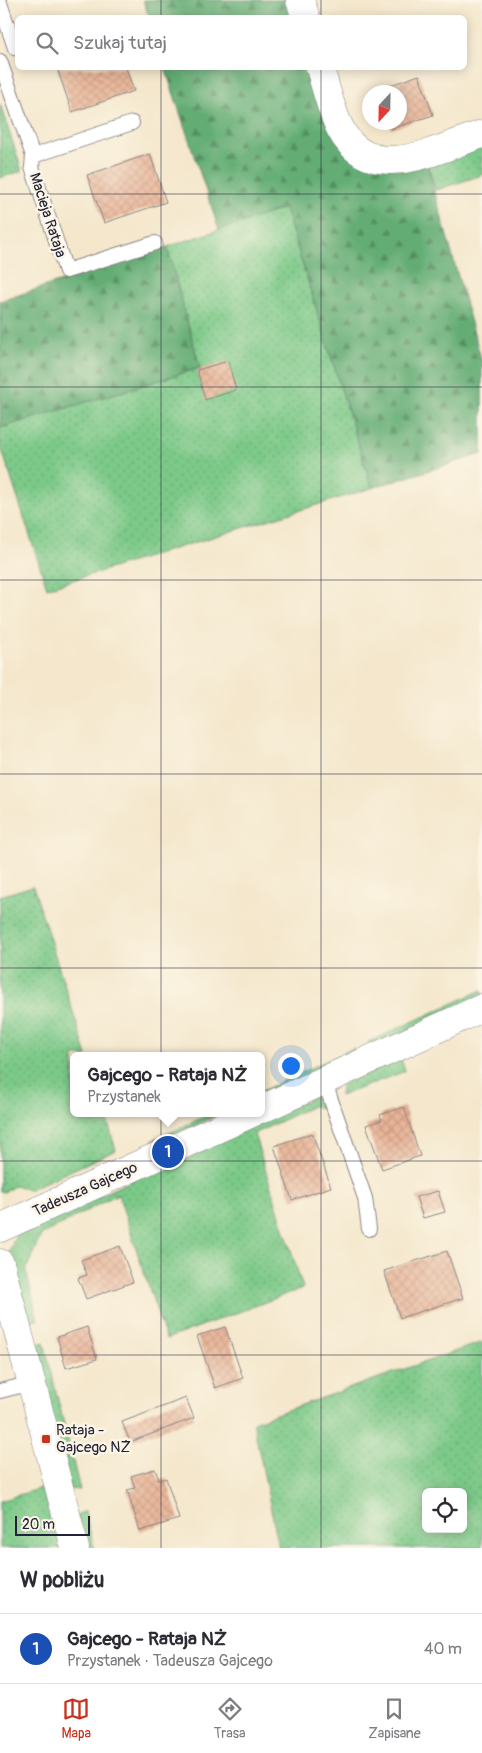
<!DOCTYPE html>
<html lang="pl">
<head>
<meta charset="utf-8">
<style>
  body { margin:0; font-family:Pangolin,sans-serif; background:#f7f7f7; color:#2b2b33 }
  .controls { position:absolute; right:15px; bottom:15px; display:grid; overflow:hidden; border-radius:8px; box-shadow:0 2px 12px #0003 }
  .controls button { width:45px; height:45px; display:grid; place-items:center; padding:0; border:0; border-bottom:1px solid #e1e1e2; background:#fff; color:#2b2b33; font:25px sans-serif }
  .compass { position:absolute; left:362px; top:85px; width:45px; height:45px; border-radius:50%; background:#fff; box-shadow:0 2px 12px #0003; rotate:202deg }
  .scale { position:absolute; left:15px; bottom:12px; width:75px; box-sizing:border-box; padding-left:5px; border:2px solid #22223b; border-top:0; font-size:14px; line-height:18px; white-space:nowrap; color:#22223b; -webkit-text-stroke:4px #fcf5e5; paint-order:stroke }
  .you { position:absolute; left:290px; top:1065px; width:18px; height:18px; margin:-12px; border:4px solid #fff; border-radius:50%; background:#1a73e8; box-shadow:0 0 0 8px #1a73e833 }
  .badge { display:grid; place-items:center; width:32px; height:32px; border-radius:50%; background:#c8321e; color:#fff; font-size:16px; font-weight:700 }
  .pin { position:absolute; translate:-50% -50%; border:2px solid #fff; box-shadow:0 1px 5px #0006 }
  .popup { position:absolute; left:70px; top:1052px; width:195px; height:65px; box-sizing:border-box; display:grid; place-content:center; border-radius:8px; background:#fff; filter:drop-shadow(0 1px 4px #0005); font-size:16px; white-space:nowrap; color:#7c7c81 }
  .popup b { font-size:19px; color:#2b2b33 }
  .popup::after { content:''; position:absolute; left:50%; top:100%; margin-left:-10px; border:10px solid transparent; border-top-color:#fff }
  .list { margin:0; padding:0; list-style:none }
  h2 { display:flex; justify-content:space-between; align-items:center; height:65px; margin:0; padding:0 20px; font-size:21px }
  h2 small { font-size:16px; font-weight:400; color:#7c7c81 }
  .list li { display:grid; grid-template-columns:32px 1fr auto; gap:15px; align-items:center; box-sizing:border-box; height:70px; padding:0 20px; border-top:1px solid #e1e1e2 }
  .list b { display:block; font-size:19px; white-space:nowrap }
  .list p { margin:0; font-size:16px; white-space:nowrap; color:#7c7c81 }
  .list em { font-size:16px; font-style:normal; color:#7c7c81 }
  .icon { flex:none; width:28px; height:28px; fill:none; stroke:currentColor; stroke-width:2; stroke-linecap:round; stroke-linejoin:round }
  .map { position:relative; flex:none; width:482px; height:1548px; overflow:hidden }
  .search { position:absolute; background:#fff; box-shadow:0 2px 12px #0003; left:15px; right:15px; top:15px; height:55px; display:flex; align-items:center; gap:12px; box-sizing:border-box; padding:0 18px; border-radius:8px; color:#7c7c81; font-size:19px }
  .sheet { height:135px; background:#fff }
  nav { display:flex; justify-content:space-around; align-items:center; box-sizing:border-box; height:70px; border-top:1px solid #e1e1e2; background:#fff; font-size:14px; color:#7c7c81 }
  nav a { display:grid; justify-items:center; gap:2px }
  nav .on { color:#c8321e }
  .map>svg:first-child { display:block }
</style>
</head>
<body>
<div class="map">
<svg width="482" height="1548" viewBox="0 0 482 1548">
  <defs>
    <pattern id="grass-dots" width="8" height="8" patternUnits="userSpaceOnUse" patternTransform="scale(1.25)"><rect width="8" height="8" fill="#7bc988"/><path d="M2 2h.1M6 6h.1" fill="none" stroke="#6aac76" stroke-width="1.8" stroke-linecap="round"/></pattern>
    <pattern id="forest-firs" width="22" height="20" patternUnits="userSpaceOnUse" patternTransform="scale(1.25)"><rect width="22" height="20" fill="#64ad74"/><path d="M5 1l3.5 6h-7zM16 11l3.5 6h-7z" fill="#528c60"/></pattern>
    <pattern id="building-cross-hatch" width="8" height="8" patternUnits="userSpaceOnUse" patternTransform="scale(1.25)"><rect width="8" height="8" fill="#e8b396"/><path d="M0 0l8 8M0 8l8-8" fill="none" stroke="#c79a82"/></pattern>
  </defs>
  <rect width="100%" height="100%" fill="#fcf5e5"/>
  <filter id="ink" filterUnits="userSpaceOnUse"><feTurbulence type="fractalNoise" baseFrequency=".02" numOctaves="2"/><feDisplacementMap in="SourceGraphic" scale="10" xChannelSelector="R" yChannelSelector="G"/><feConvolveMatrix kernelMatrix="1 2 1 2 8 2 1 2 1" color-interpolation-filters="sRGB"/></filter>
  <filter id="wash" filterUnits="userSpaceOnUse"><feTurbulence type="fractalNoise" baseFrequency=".0096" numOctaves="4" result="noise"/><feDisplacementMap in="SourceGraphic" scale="20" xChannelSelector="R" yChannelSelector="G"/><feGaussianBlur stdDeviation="1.12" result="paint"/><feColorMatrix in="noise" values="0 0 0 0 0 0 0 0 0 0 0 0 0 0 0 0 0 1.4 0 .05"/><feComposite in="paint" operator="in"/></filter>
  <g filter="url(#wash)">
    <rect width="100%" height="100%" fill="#f4e7cc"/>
    <g fill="url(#grass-dots)" stroke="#4e7662" fill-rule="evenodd">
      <path d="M0,104l22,67 -22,7z"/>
      <path d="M482,143v32l-46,15 -10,-29z"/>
      <path d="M285,208l87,280 -325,100 -47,-144v-16l200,-60 -33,-121z"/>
      <path d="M33,886l54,170h-13v57h31l11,37 -88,40 -12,-5 -12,7 -4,-1v-295z"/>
      <path d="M482,990v7l-106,48 -8,-3z"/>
      <path d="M354,1048l-2,8 -90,41v-6z"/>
      <path d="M401,1059l4,12 -65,25 1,-11z"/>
      <path d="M314,1097l10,11 -12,-2 -58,28 49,154 -137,51 -48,-145 -77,41 -15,35 12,50 -15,1 -15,-65 8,-21 129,-61 2,3 46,-20 -2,-4z"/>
      <path d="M212,1113h9l-67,33 -2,-5z"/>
      <path d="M44,1342l36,148 -11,-1 -39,-143z"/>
      <path d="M482,1342v206h-203l-26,-126zM426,1492h37v37h-37z"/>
      <path d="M50,1485l16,63h-66v-47z"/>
      <path d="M85,1511l9,37h-9l-8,-32z"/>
    </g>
    <g fill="url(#forest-firs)" stroke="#436858">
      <path d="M143,0h149l5,17h-148z"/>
      <path d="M165,68h148l20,62 93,31 56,201v92l-110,34 -87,-280 -66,22z"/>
      <path d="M167,247l33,121 -200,60v-127z"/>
    </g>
    <g id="blocks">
      <g fill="url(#building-cross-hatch)">
        <path d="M57,68h69l8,23 -62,21z"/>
        <path d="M419,75l14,40 -42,14 -2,-7h11v-30h-22l-1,-2z"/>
        <path d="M150,154l16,48 -62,21 -17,-48z"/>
        <path d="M228,361l8,29 -31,10 -8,-30z"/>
        <path d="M404,1107l16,49 -38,13 -16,-44 16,-5 -2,-5z"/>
        <path d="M312,1133l19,54 -39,13 -18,-54z"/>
        <path d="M438,1191l7,21 -22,6 -7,-21z"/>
        <path d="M120,1246l13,36 -47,17 -8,-21 9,-3 -6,-15z"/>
        <path d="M447,1251l16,47 -63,20 -16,-47z"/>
        <path d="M87,1327l10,32 -31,9 -9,-31z"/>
        <path d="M225,1327l18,51 -28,10 -18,-52z"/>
        <path d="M186,1398l8,20 -64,24 -8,-20z"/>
        <path d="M155,1469l4,11 7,-2 13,41 -39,12 -13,-41 8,-2 -4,-12z"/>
      </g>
    </g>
  </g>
  <g filter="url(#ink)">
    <use href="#blocks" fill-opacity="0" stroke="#8b8484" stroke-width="1"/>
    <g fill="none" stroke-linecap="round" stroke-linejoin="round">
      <defs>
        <g id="service">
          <path d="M0,3l15,45 3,-1"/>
          <path d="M0,61l33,95"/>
          <path d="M132,123l-99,33 -1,11 34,104 89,-28"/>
          <path d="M324,1080l41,118 4,31"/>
          <path d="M0,1391l32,-8"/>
        </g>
        <g id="minor">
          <path d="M300,0l6,18"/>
          <path d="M320,68c6,20 11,43 21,62 30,56 96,19 141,4"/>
        </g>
        <g id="tertiary">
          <path d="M262,1109l220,-101"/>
          <path d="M0,1228l252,-115"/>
          <path d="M0,1263l75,285"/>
        </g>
      </defs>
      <use href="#service" stroke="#8b8484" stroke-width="16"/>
      <use href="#minor" stroke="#8b8484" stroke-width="29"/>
      <use href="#tertiary" stroke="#8b8484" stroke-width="29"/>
      <use href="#service" stroke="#fff" stroke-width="14"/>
      <use href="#minor" stroke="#fff" stroke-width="28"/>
      <use href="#tertiary" stroke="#fff" stroke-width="28"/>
    </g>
  </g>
  <path fill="none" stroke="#22223b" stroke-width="1" stroke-opacity="0.55" d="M161,0v18M321,0v18M161,68v1480M321,68v1480M0,194h482M0,387h482M0,580h482M0,774h482M0,968h482M0,1161h482M0,1355h482"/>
  <rect fill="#c8321e" stroke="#fcf5e5" stroke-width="2" x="41" y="1434" width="10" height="10" rx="2.5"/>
  <g text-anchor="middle" stroke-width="5" stroke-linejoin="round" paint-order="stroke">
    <g font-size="15" fill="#22223b" stroke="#fcf5e5">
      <text transform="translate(48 215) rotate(72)" y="5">Macieja Rataja</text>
      <text transform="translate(85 1189) rotate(-24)" y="5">Tadeusza Gajcego</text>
    </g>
    <g font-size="15" fill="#22223b" stroke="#fcf5e5" text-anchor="start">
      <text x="56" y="1435">Rataja -<tspan x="56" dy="17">Gajcego NŻ</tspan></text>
    </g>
  </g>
</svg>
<div class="controls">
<button><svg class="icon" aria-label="locate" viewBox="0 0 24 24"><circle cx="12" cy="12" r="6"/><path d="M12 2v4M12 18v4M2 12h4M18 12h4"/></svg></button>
</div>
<svg class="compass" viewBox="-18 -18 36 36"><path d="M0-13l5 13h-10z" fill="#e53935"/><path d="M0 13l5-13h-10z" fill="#7c7c81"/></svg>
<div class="scale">20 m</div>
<div class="you"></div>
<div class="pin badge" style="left:168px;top:1152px;background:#1a4fb4">1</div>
<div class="popup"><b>Gajcego - Rataja NŻ</b>Przystanek</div>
<div class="search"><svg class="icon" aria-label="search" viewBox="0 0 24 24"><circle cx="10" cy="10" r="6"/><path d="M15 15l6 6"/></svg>Szukaj tutaj</div>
</div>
<section class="sheet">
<h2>W pobliżu<small></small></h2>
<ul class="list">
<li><span class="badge" style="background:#1a4fb4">1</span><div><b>Gajcego - Rataja NŻ</b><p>Przystanek · Tadeusza Gajcego</p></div><em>40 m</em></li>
</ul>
</section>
<nav>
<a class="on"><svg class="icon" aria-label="map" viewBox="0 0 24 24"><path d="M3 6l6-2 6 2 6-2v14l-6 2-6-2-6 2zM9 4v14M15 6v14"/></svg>Mapa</a>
<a><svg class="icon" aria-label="directions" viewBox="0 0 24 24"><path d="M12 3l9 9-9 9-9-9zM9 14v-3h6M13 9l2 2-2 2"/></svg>Trasa</a>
<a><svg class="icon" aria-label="saved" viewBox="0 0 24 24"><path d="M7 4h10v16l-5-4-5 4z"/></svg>Zapisane</a>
</nav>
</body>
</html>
